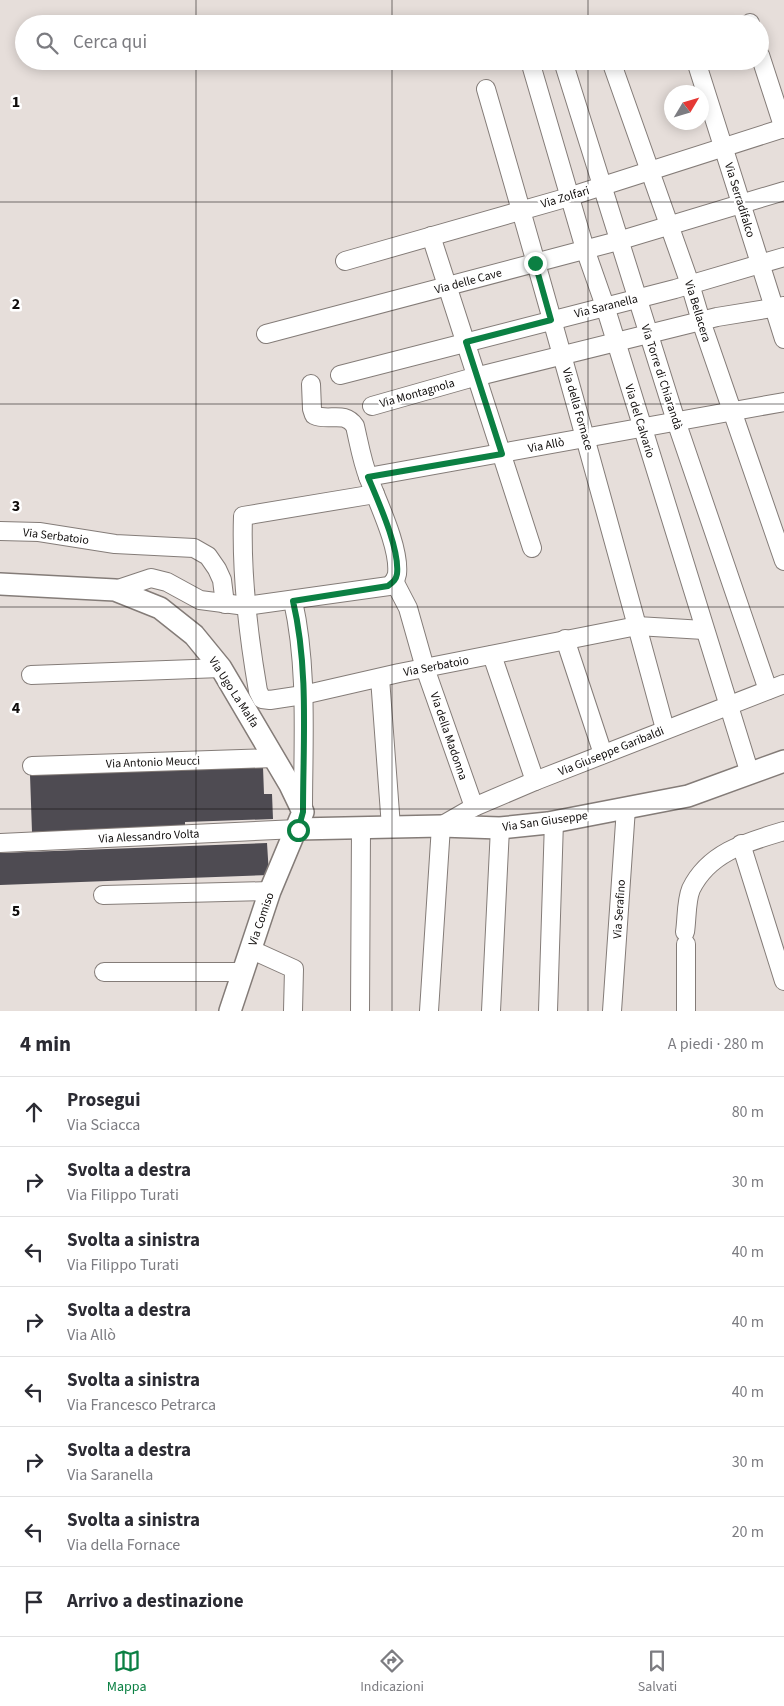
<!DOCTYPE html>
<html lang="it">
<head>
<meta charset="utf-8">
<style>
  body { margin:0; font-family:"Source Sans 3",sans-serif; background:#f2f2f3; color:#2b2b33 }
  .compass { position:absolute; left:664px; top:85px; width:45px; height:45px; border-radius:50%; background:#fff; box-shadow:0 2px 12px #0003; rotate:52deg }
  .stop { position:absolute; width:15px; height:15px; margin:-11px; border:4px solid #0b8043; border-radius:50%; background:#fff }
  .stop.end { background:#0b8043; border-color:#fff; box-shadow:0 1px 5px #0008 }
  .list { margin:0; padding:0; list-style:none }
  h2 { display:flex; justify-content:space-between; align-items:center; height:65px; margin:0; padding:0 20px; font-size:21px }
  h2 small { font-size:16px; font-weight:400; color:#7c7c81 }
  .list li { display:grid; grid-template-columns:32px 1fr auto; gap:15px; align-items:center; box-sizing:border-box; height:70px; padding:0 20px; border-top:1px solid #e1e1e2 }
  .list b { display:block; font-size:19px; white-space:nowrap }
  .list p { margin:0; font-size:16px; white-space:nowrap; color:#7c7c81 }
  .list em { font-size:16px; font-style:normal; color:#7c7c81 }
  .icon { flex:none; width:28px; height:28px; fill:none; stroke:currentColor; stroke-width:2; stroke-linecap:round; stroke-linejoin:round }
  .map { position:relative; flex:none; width:784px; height:1011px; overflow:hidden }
  .search { position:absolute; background:#fff; box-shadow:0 2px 12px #0003; left:15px; right:15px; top:15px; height:55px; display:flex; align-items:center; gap:12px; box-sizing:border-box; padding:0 18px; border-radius:28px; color:#7c7c81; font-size:19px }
  .sheet { height:625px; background:#fff }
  nav { display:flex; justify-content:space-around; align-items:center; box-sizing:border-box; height:70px; border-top:1px solid #e1e1e2; background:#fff; font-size:14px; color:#7c7c81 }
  nav a { display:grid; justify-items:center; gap:2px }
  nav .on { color:#0b8043 }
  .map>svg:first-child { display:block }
</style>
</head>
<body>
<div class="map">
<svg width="784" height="1011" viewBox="0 0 784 1011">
  <rect width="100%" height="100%" fill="#e6deda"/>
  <g fill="#4e4b52">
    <path d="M263,767l1,27h8l1,25 -88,3v5l-153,5 -2,-57z"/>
    <path d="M267,843l2,32 -269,10v-32z"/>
  </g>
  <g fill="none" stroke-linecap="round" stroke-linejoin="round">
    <defs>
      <g id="minor">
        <path d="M750,23v1"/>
        <path d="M760,55l24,74"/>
        <path d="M563,61l113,360 92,269"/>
        <path d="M611,61l79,223 11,37 83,240"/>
        <path d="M696,61l88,278"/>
        <path d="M532,68l53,181 20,57 145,468"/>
        <path d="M486,89c62,213 121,426 179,640"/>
        <path d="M431,236l101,312"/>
        <path d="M345,261l217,-62 222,-71"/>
        <path d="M266,334l352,-93 166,-50"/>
        <path d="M340,375l335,-86 109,-32"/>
        <path d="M372,406l95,-27 250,-62 67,-11"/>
        <path d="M368,477l416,-75"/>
        <path d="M375,494l-132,22c-2,59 5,117 15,175l4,8 8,1 33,-5 96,-22 238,-47 67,4"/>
        <path d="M0,531l39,1 76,12 79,4 14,8 9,13 5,11 3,24"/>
        <path d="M394,581l14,27 17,60 49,139"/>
        <path d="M115,590l36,-12 16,4 33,18 46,6 143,-20c4,-3 7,-6 8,-12 3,-26 -19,-71 -28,-95 -7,-17 -10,-36 -14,-53 -11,-16 -26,-4 -41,-11l-2,-6 -1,-25"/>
        <path d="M293,601c15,67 10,140 10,209"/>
        <path d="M565,639l38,115"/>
        <path d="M492,655l43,126"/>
        <path d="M31,675l190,-7"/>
        <path d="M380,678l11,149"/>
        <path d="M32,766l242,-8"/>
        <path d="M0,843l297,-14"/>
        <path d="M741,844l43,137"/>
        <path d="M103,895l167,-4"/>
        <path d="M685,932c2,-13 1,-31 6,-43 18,-37 56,-47 93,-58"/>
        <path d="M686,944v67"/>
        <path d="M250,949l44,20 -1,42"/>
        <path d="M104,972h139"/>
        <path d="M360,1011l1,-183"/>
        <path d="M429,1011l12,-185 33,-19 61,-26 249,-97"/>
        <path d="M491,1011l9,-183"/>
        <path d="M548,1011l6,-190"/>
        <path d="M612,1011l14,-203"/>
      </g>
      <g id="tertiary">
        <path d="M0,584l115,6 45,18 34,27 27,33 69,117 13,27 -33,79 -40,120"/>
        <path d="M297,829l144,-3 59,2 48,-5 140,-27 96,-35"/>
      </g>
    </defs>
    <use href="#minor" stroke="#847c78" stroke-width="20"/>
    <use href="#tertiary" stroke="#847c78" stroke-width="24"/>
    <use href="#minor" stroke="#fff" stroke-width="18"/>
    <use href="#tertiary" stroke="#fff" stroke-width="21"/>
  </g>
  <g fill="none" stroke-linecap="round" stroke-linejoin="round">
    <path stroke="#0b8043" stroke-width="6" d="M298,830l5,-18c0,-69 6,-143 -10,-211l95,-15c5,-4 8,-6 9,-12 3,-25 -19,-73 -29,-97l134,-23 -36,-112 85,-22 -16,-57"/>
  </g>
  <path fill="none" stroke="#100d0c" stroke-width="1" stroke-opacity="0.55" d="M196,0v24M392,0v24M588,0v24M196,61v950M392,61v950M588,61v950M0,202h784M0,404h784M0,607h784M0,809h784"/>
  <g text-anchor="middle" stroke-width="5" stroke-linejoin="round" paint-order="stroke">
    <g font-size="12" fill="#100d0c" stroke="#fff">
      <text transform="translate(565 197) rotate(-17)" y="4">Via Zolfari</text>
      <text transform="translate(740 200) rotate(73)" y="4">Via Serradifalco</text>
      <text transform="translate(468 281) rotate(-15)" y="4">Via delle Cave</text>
      <text transform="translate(606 306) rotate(-14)" y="4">Via Saranella</text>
      <text transform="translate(698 311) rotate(73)" y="4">Via Bellacera</text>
      <text transform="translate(662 377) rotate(72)" y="4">Via Torre di Chiarandà</text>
      <text transform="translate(417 393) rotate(-16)" y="4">Via Montagnola</text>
      <text transform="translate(578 409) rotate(74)" y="4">Via della Fornace</text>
      <text transform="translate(640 421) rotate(73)" y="4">Via del Calvario</text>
      <text transform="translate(546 445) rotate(-11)" y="4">Via Allò</text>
      <text transform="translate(56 536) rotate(7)" y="4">Via Serbatoio</text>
      <text transform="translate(436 666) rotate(-11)" y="4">Via Serbatoio</text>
      <text transform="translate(234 692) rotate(57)" y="4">Via Ugo La Malfa</text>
      <text transform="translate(449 736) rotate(71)" y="4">Via della Madonna</text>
      <text transform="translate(611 751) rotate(-22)" y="4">Via Giuseppe Garibaldi</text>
      <text transform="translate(153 762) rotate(-2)" y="4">Via Antonio Meucci</text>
      <text transform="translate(545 821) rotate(-8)" y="4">Via San Giuseppe</text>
      <text transform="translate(149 836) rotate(-3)" y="4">Via Alessandro Volta</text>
      <text transform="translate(619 909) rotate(-86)" y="4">Via Serafino</text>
      <text transform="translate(261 919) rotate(-71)" y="4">Via Comiso</text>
    </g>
  </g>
  <g font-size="16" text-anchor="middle" font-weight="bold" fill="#100d0c" stroke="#fff" stroke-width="5" stroke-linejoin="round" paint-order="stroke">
    <text x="16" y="107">1</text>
    <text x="16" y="309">2</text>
    <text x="16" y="511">3</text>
    <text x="16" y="713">4</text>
    <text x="16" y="916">5</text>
  </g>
</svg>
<svg class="compass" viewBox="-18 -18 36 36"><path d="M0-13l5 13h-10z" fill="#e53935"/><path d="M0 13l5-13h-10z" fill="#7c7c81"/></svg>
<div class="stop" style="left:298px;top:830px"></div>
<div class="stop end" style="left:535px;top:263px"></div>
<div class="search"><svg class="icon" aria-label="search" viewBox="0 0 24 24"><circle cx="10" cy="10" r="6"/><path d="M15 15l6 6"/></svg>Cerca qui</div>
</div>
<section class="sheet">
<h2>4 min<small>A piedi · 280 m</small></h2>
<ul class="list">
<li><svg class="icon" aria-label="ahead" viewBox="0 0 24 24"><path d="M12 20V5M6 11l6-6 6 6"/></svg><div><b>Prosegui</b><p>Via Sciacca</p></div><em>80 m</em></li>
<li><svg class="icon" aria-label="right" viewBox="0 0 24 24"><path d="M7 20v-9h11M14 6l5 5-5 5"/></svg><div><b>Svolta a destra</b><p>Via Filippo Turati</p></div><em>30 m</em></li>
<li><svg class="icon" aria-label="left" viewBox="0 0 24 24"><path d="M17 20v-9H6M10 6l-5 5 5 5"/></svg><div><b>Svolta a sinistra</b><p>Via Filippo Turati</p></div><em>40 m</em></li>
<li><svg class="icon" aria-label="right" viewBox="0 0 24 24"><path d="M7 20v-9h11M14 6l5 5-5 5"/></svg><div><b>Svolta a destra</b><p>Via Allò</p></div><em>40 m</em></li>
<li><svg class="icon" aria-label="left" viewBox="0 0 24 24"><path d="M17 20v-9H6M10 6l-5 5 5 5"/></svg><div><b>Svolta a sinistra</b><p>Via Francesco Petrarca</p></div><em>40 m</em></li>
<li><svg class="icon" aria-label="right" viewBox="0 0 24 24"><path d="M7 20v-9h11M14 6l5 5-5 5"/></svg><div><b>Svolta a destra</b><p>Via Saranella</p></div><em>30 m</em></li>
<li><svg class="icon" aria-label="left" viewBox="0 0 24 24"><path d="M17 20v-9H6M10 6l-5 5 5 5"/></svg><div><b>Svolta a sinistra</b><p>Via della Fornace</p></div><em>20 m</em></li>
<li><svg class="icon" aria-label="arrive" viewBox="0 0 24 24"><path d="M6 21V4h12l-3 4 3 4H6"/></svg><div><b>Arrivo a destinazione</b></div></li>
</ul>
</section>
<nav>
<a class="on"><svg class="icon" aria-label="map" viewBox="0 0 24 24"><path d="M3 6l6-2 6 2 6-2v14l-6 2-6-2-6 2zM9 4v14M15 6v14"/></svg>Mappa</a>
<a><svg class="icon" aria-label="directions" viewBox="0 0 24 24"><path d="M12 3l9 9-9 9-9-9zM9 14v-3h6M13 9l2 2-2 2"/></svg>Indicazioni</a>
<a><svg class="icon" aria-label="saved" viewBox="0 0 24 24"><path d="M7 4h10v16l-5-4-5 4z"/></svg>Salvati</a>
</nav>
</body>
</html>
